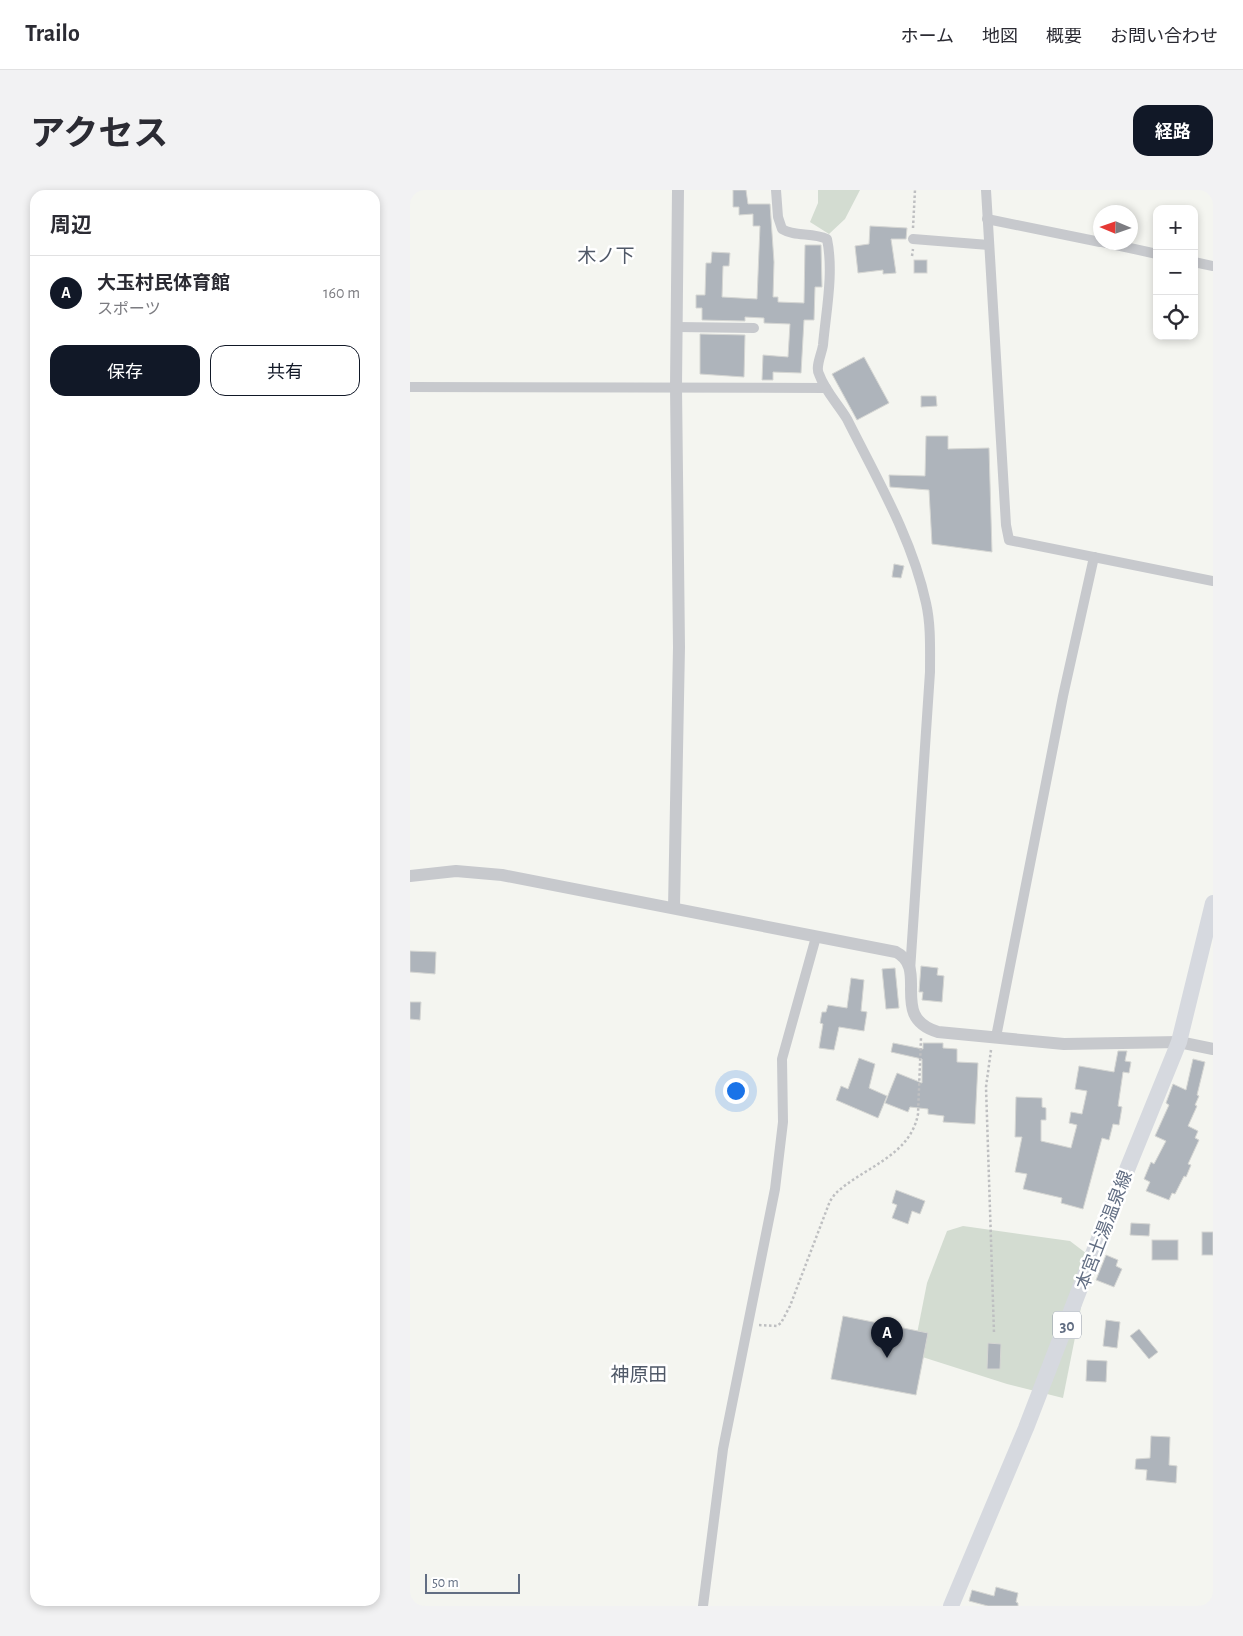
<!DOCTYPE html>
<html lang="ja">
<head>
<meta charset="utf-8">
<style>
  body { margin:0; font-family:"Alegreya Sans","Noto Sans JP",sans-serif; background:#f2f2f3; color:#2b2b33 }
  .controls { position:absolute; right:15px; top:15px; display:grid; overflow:hidden; border-radius:10px; box-shadow:0 2px 8px #0003 }
  .controls button { width:45px; height:45px; display:grid; place-items:center; padding:0; border:0; border-bottom:1px solid #e1e1e2; background:#fff; color:#2b2b33; font:25px sans-serif }
  .compass { position:absolute; left:683px; top:15px; width:45px; height:45px; border-radius:50%; background:#fff; box-shadow:0 2px 8px #0003; rotate:272deg }
  .scale { position:absolute; left:15px; bottom:12px; width:95px; box-sizing:border-box; padding-left:5px; border:2px solid #626e83; border-top:0; font-size:14px; line-height:18px; white-space:nowrap; color:#626e83; -webkit-text-stroke:4px #fff; paint-order:stroke }
  .you { position:absolute; left:325px; top:900px; width:18px; height:18px; margin:-12px; border:4px solid #fff; border-radius:50%; background:#1a73e8; box-shadow:0 0 0 8px #1a73e833 }
  .badge { display:grid; place-items:center; width:32px; height:32px; border-radius:50%; background:#111827; color:#fff; font-size:16px; font-weight:700 }
  .pin { position:absolute; translate:-50% -41px; filter:drop-shadow(0 1px 2px #0008) }
  .pin::after { content:''; position:absolute; top:26px; width:18px; height:15px; background:inherit; clip-path:polygon(0 0,100% 0,50% 100%) }
  .list { margin:0; padding:0; list-style:none }
  h2 { display:flex; justify-content:space-between; align-items:center; height:65px; margin:0; padding:0 20px; font-size:21px }
  h2 small { font-size:16px; font-weight:400; color:#7c7c81 }
  .list li { display:grid; grid-template-columns:32px 1fr auto; gap:15px; align-items:center; box-sizing:border-box; height:75px; padding:0 20px; border-top:1px solid #e1e1e2 }
  .list b { display:block; font-size:19px; white-space:nowrap }
  .list p { margin:0; font-size:16px; white-space:nowrap; color:#7c7c81 }
  .list em { font-size:16px; font-style:normal; color:#7c7c81 }
  .actions { display:flex; gap:10px; padding:15px 20px }
  .actions a { flex:1; padding:11px 0; border:1px solid #111827; border-radius:15px; text-align:center; font-size:18px; color:#111827 }
  .actions .main { background:#111827; color:#fff }
  .icon { flex:none; width:28px; height:28px; fill:none; stroke:currentColor; stroke-width:2; stroke-linecap:round; stroke-linejoin:round }
  .map { position:relative; flex:none; width:803px; height:1416px; overflow:hidden; border-radius:15px }
  header { display:flex; align-items:center; gap:30px; box-sizing:border-box; height:70px; padding:0 25px; background:#fff; border-bottom:1px solid #e1e1e2 }
  header strong { font-size:24px }
  nav { display:flex; gap:28px; margin-inline-start:auto; font-size:18px }
  .intro { display:flex; align-items:center; justify-content:space-between; box-sizing:border-box; height:120px; padding:0 30px }
  h1 { margin:0; font-size:35px }
  .button { padding:12px 22px; border-radius:15px; background:#111827; color:#fff; font-size:18px; font-weight:700 }
  main { display:flex; gap:30px; padding:0 30px }
  aside { flex:1; background:#fff; border-radius:15px; box-shadow:0 2px 8px #0003 }
  .map>svg:first-child { display:block }
</style>
</head>
<body>
<header>
<strong>Trailo</strong>
<nav><a>ホーム</a><a>地図</a><a>概要</a><a>お問い合わせ</a></nav>
</header>
<div class="intro"><h1>アクセス</h1><a class="button">経路</a></div>
<main>
<aside>
<h2>周辺<small></small></h2>
<ul class="list">
<li><span class="badge">A</span><div><b>大玉村民体育館</b><p>スポーツ</p></div><em>160 m</em></li>
</ul>
<div class="actions"><a class="main">保存</a><a>共有</a></div>
</aside>
<div class="map">
<svg width="803" height="1416" viewBox="0 0 803 1416">
  <rect width="100%" height="100%" fill="#f4f5f0"/>
  <g fill="#d3dcd1">
    <path d="M408,0h42l-15,29 -16,15 -19,-12 8,-19z"/>
    <path d="M553,1036l107,15 21,16 -28,141 -56,-14 -94,-30 14,-71 20,-52z"/>
  </g>
  <g fill="#aeb4bb" stroke="#d5d6d3">
    <path d="M323,0h13l2,14h22l4,58 -1,35h5v5l26,1 1,-58h16l1,42h-7l-1,33h-10l-3,53 -28,-1v8h-11l1,-25 25,2 2,-33 -26,-1v-5l-19,-1v4l-43,-1v-12h-6v-13h9l1,-32h5l1,-11 18,1 -1,13h-6l-1,31 35,2 3,-73h-7v-12l-14,1v-8h-6z"/>
    <path d="M460,36l37,2 -1,11h-15l5,34 -13,1v-4l-25,3 -3,-27 14,-2z"/>
    <rect x="504" y="70" width="13" height="13"/>
    <path d="M290,144l45,1 -1,42 -44,-3z"/>
    <path d="M454,167l25,46 -32,17 -25,-46z"/>
    <path d="M511,206h15l1,10 -16,1z"/>
    <path d="M516,246h22v13l41,-1 3,104 -60,-8 -3,-54 -39,-3 -1,-12 36,1z"/>
    <path d="M484,374l10,2 -3,12 -9,-1z"/>
    <path d="M0,761l26,1 -1,22 -25,-2z"/>
    <path d="M511,776l17,2 -1,7 7,1 -2,26 -20,-2 1,-8h-4z"/>
    <path d="M485,778l4,40 -13,1 -4,-40z"/>
    <path d="M441,788l13,2 -3,31 6,1 -3,19 -25,-4 -5,23 -15,-2 4,-24 -3,-1 2,-11h4l2,-7 19,3z"/>
    <path d="M0,812h11l-1,18 -10,-1z"/>
    <path d="M483,853l30,6v-6h20v5l14,1v13l21,1 -3,61 -32,-2 1,-6 -16,-2v-5l-18,-2 -2,5 -23,-9 12,-30 25,10v-24l-31,-7z"/>
    <path d="M708,861h9l-2,10 6,1 -2,11 -6,-1 -5,34 4,1 -3,18 -6,-1 -4,16 -7,-2 -19,71 -22,-6 1,-5 -39,-9 4,-15 -12,-2 7,-35h-7l1,-40 26,1v9l4,1v12h-5v21l30,7 6,-23 -8,-2 2,-11 11,2 5,-23 -12,-2 4,-23 35,6z"/>
    <path d="M449,868l16,6 -6,24 18,8 -9,22 -42,-18 5,-14 7,3z"/>
    <path d="M783,869l12,3 -8,33 2,1 -4,9 2,1 -9,20 10,5 -3,7 4,2 -11,24 3,1 -5,12 -2,-1 -9,18 -3,-1 -3,7 -23,-9 4,-9 -6,-3 7,-17 3,2 12,-23 -11,-5 14,-31 -3,-2 7,-19 13,6z"/>
    <path d="M486,1000l29,11 -5,13 -8,-3 -4,13 -16,-6 5,-13 -5,-2z"/>
    <path d="M721,1033l19,1 -1,12 -19,-1z"/>
    <rect x="792" y="1042" width="11" height="23"/>
    <rect x="742" y="1050" width="26" height="20"/>
    <path d="M696,1065l12,5 -2,6 6,3 -8,18 -18,-7z"/>
    <path d="M433,1126l85,17 -12,62 -85,-16z"/>
    <path d="M696,1130l14,2 -3,26 -14,-2z"/>
    <path d="M729,1139l19,23 -9,7 -19,-23z"/>
    <path d="M578,1153l13,1 -1,25h-13z"/>
    <path d="M677,1170l20,1 -1,21 -20,-1z"/>
    <path d="M741,1246l19,1 -1,28 8,1 -1,17 -30,-3 1,-10 -12,-1 1,-10 14,-1z"/>
    <path d="M586,1397l22,6 -2,9 2,1v3h-30l-19,-5 3,-11 22,6z"/>
  </g>
  <g fill="none" stroke-linecap="round" stroke-linejoin="round">
    <g stroke="#bebfc1" stroke-width="2.5" stroke-dasharray="2.5 2.5" stroke-linecap="butt">
      <path d="M503,38l2,-38"/>
      <path d="M502,66l1,-7"/>
      <path d="M581,860l-5,37 8,246"/>
      <path d="M349,1135l18,1 4,-3 9,-17 40,-105 5,-7c28,-27 75,-37 83,-80l3,-76"/>
    </g>
    <g stroke="#c7c9cd" stroke-width="10">
      <path d="M366,0l2,27 4,12c13,8 30,3 45,10 7,34 -1,72 -4,106 -1,8 -8,22 -4,29 6,17 19,30 28,45 30,60 65,119 79,184 5,22 4,46 4,69l-20,299"/>
      <path d="M576,0l20,335 3,15 204,41"/>
      <path d="M577,29l113,23"/>
      <path d="M503,49l76,6"/>
      <path d="M692,52l55,12"/>
      <path d="M784,72l19,4"/>
      <path d="M267,137l77,1"/>
      <path d="M0,197l416,1"/>
      <path d="M586,847l67,-341 31,-139"/>
      <path d="M293,1416l20,-157 52,-260 8,-67 -1,-63 34,-122"/>
    </g>
    <g stroke="#c7c9cd" stroke-width="12">
      <path d="M0,686l46,-5 46,4 394,77c34,17 -8,65 42,80l126,12 115,-2 34,7"/>
      <path d="M264,718l5,-261 -3,-260 2,-197"/>
    </g>
    <path stroke="#d6d9df" stroke-width="16" d="M541,1416l75,-178 76,-197 77,-189 34,-139"/>
  </g>
  <g text-anchor="middle" stroke-width="5" stroke-linejoin="round" paint-order="stroke">
    <rect fill="#fff" stroke="#919aa8" stroke-width="1" x="643" y="1121.5" width="28" height="27" rx="4"/>
    <g font-size="16" font-weight="bold" fill="#626e83">
      <text x="657" y="1141">30</text>
    </g>
    <g font-size="18" fill="#626e83" stroke="#fff">
      <text transform="translate(694 1040) rotate(-69)" y="6">本宮土湯温泉線</text>
    </g>
    <g font-size="19" fill="#505968" stroke="#fff">
      <text x="196" y="72">木ノ下</text>
      <text x="229" y="1191">神原田</text>
    </g>
  </g>
</svg>
<div class="controls">
<button>+</button>
<button>−</button>
<button><svg class="icon" aria-label="locate" viewBox="0 0 24 24"><circle cx="12" cy="12" r="6"/><path d="M12 2v4M12 18v4M2 12h4M18 12h4"/></svg></button>
</div>
<svg class="compass" viewBox="-18 -18 36 36"><path d="M0-13l5 13h-10z" fill="#e53935"/><path d="M0 13l5-13h-10z" fill="#7c7c81"/></svg>
<div class="scale">50 m</div>
<div class="you"></div>
<div class="pin badge" style="left:477px;top:1168px">A</div>
</div>
</main>
</body>
</html>
